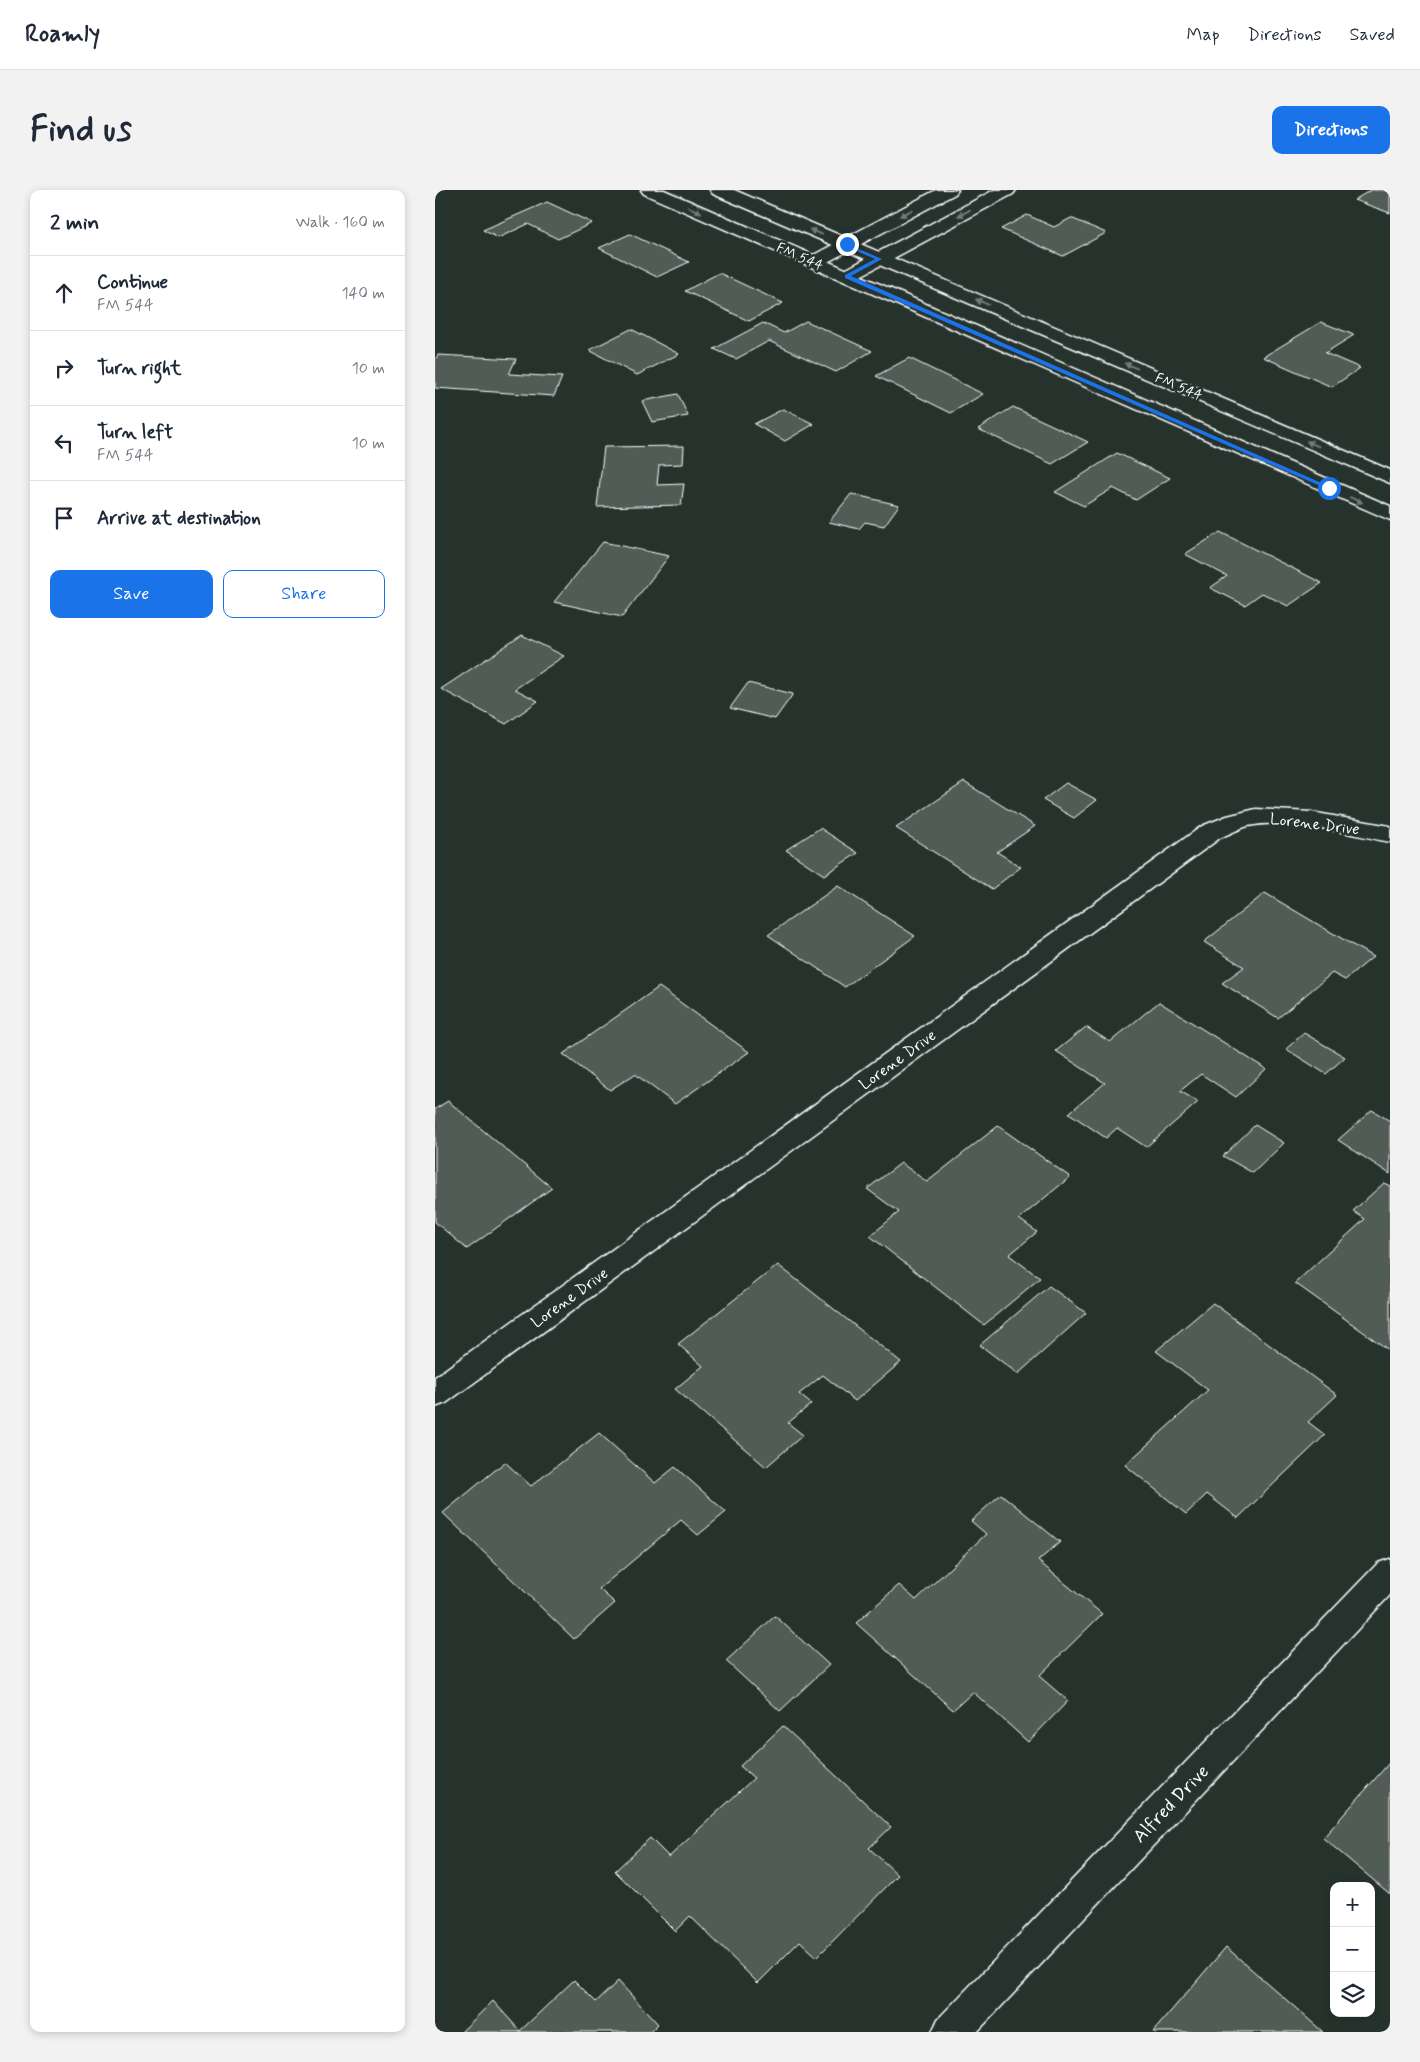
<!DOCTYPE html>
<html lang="en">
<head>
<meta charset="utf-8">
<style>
  body { margin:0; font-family:Mynerve,sans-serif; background:#f2f2f3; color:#1f2937 }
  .controls { position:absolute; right:15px; bottom:15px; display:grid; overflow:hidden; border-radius:10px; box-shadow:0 2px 8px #0003 }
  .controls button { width:45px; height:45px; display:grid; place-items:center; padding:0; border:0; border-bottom:1px solid #e0e1e3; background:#fff; color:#1f2937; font:25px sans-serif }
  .stop { position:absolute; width:15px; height:15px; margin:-11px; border:4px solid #1a73e8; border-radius:50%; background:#fff }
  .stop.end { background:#1a73e8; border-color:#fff; box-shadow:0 1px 5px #0008 }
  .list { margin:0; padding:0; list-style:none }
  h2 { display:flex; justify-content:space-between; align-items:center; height:65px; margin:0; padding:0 20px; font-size:21px }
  h2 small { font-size:16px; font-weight:400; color:#747a83 }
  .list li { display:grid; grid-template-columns:32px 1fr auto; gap:15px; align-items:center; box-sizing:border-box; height:75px; padding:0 20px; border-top:1px solid #e0e1e3 }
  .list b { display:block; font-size:19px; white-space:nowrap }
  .list p { margin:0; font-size:16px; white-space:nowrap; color:#747a83 }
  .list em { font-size:16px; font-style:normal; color:#747a83 }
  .actions { display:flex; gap:10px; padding:15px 20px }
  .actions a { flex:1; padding:11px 0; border:1px solid #1a73e8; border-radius:10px; text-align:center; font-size:18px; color:#1a73e8 }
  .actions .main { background:#1a73e8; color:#fff }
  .icon { flex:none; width:28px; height:28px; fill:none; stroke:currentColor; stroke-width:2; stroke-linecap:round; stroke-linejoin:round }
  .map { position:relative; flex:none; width:955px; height:1842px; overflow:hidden; border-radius:10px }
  header { display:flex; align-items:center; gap:30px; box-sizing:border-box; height:70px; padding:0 25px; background:#fff; border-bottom:1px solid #e0e1e3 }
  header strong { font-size:24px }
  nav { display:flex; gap:28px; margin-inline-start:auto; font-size:18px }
  .intro { display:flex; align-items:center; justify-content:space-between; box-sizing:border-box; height:120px; padding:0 30px }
  h1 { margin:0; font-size:35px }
  .button { padding:12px 22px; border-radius:10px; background:#1a73e8; color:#fff; font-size:18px; font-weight:700 }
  main { display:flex; gap:30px; padding:0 30px }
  aside { flex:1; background:#fff; border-radius:10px; box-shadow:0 2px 8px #0003 }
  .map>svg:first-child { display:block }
</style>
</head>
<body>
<header>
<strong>Roamly</strong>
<nav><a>Map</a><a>Directions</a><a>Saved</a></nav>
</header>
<div class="intro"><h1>Find us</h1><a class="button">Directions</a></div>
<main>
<aside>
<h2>2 min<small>Walk · 160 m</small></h2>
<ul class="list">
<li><svg class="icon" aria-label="ahead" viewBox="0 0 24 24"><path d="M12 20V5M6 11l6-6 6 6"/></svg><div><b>Continue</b><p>FM 544</p></div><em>140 m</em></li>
<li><svg class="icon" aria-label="right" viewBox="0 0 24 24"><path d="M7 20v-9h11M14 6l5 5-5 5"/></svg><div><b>Turn right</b></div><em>10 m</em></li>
<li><svg class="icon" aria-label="left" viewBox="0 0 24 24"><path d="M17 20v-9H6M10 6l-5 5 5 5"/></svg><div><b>Turn left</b><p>FM 544</p></div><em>10 m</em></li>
<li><svg class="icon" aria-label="arrive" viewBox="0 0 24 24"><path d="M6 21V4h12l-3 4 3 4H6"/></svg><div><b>Arrive at destination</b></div></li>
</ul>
<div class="actions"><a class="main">Save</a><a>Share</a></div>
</aside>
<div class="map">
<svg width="955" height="1842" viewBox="0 0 955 1842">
  <rect width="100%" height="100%" fill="#26332d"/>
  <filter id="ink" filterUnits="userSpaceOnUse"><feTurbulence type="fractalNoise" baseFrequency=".02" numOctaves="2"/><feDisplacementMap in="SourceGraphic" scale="10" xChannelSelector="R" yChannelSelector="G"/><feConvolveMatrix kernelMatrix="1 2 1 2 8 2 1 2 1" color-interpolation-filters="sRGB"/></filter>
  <g filter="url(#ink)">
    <g fill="#515c57" stroke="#fff">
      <path d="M936,0h19v23l-36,-13z"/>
      <path d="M112,12l45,21 -34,16 -30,-15 -30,14 -15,-8z"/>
      <path d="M592,25l27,12 17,-9 35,15 -43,23 -62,-27z"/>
      <path d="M195,44l59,28 -32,15 -58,-29z"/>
      <path d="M284,83l64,30 -34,18 -64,-30z"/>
      <path d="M371,131l66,30 -36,21 -67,-31 -33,18 -22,-10 49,-26 21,10z"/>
      <path d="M886,132l33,13 -29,18 35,15 -28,19 -69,-30z"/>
      <path d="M196,139l48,25 -42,21 -48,-25z"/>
      <path d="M3,165l78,4 -7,15 53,3 -8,19 -119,-8v-28z"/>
      <path d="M474,168l74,36 -32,19 -75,-37z"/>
      <path d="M243,204l10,22 -36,6 -10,-21z"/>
      <path d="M578,217l75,35 -36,22 -74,-35z"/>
      <path d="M348,219l31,15 -29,17 -31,-17z"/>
      <path d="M249,256l-1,18 -24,1 -2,20 27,-1 -3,21 -84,2 7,-60z"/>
      <path d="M682,263l53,25 -34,22 -23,-12 -29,18 -29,-14z"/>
      <path d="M416,304l48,11 -15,21 -19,-4 -6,7 -30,-7z"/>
      <path d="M785,342l102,51 -34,23 -26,-13 -17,12 -35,-17 17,-12 -42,-22z"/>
      <path d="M168,352l66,14 -47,61 -68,-15z"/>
      <path d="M87,445l42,21 -49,33 23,12 -32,23 -65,-35z"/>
      <path d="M313,493l45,11 -18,25 -45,-11z"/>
      <path d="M529,592l71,44 -38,26 24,15 -29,22 -96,-61z"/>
      <path d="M631,593l31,17 -23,18 -31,-18z"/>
      <path d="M385,638l38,25 -34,22 -38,-25z"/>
      <path d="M403,696l77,50 -70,51 -77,-52z"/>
      <path d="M830,703l108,64 -28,23 -13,-7 -54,45 -56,-35 22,-16 -40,-25z"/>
      <path d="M224,797l90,65 -74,52 -40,-30 -25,16 -47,-36z"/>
      <path d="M724,812l107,67 -30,28 -35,-23 -21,17 18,11 -52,45 -29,-19 -11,10 -37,-25 36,-30 -49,-32 30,-24 24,15z"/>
      <path d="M869,843l41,24 -19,17 -40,-25z"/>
      <path d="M13,911l104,87 -85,61 -32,-27v-113z"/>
      <path d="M937,920l18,11v53l-52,-34z"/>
      <path d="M820,935l29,18 -31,30 -30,-17z"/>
      <path d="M563,936l72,51 -51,42 18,13 -28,23 31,23 -56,47 -114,-89 29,-24 -32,-23 34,-26 26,19z"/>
      <path d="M949,993l6,3v165l-95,-68 70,-64 -12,-8z"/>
      <path d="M343,1075l123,97 -46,39 -32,-26 -24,19 12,10 -23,19 15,12 -37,32 -91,-78 28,-23 -25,-22z"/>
      <path d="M614,1096l37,27 -68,61 -38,-29z"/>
      <path d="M778,1113l124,92 -29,27 17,13 -87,83 -31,-24 -21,20 -61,-49 83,-75 -52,-39z"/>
      <path d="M164,1243l56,50 20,-16 51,45 -28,23 -17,-15 -82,69 16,14 -41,36 -131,-126 62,-51 26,24z"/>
      <path d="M566,1304l59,48 -22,19 64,53 -63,62 29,25 -40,41 -55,-50 -20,18 -97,-87 43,-38 17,15 70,-66 -15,-13z"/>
      <path d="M340,1426l54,49 -49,46 -54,-50z"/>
      <path d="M348,1536l108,101 -22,21 29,27 -81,82 -17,-16 -42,42 -68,-67 -15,15 -60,-60 35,-33 19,19 85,-79 -14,-12z"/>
      <path d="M955,1572v132l-67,-56z"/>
      <path d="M791,1757l97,85h-170z"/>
      <path d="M139,1790l22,22 22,-21 40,43 -8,8h-189l32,-31 27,30z"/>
    </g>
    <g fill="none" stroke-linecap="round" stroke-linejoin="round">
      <defs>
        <g id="minor">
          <path d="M501,0h22l-3,4 -135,72h-12l-3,-4 3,-4z"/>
          <path d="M559,0h22l-3,4 -160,86h-12l-3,-4 3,-4z"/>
          <path d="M821,619l55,3 79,14v16c-42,-8 -99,-25 -142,-16 -10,3 -19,8 -28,12l-774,565 -11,4v-30l767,-551 25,-10z"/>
          <path d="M955,1369v36l-413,437h-45l6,-13 440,-456z"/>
        </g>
        <g id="major">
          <path d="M206,0h23l726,316v14l-746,-326z"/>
          <path d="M275,0h24l656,280v13l-677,-289z"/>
        </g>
      </defs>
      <use href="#minor" stroke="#fff" stroke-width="3"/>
      <use href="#major" stroke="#fff" stroke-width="3"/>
      <use href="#minor" fill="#26332d" fill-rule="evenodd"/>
      <use href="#major" fill="#26332d" fill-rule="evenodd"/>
    </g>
    <defs><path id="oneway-solid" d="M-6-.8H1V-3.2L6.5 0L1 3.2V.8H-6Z" transform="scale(1.25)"/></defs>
    <g fill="#727a76">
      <use href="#oneway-solid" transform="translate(260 20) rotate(24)"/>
      <use href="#oneway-solid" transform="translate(471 23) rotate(152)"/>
      <use href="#oneway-solid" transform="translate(529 23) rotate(152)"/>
      <use href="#oneway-solid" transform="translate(381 42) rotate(-157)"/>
      <use href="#oneway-solid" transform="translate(547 112) rotate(-157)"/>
      <use href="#oneway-solid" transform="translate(696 176) rotate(-157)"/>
      <use href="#oneway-solid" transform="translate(878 254) rotate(-157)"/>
      <use href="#oneway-solid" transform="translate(921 310) rotate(24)"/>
    </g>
  </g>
  <path fill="#1a73e8" d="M410,53l37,16 -31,17 482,212 -6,1 -482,-211v-3l30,-16 -30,-13z"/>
  <g text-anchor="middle" stroke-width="5" stroke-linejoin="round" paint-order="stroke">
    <g font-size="14" fill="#fff" stroke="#26332d">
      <text transform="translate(365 66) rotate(24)" y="5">FM 544</text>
      <text transform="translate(744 196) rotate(23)" y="5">FM 544</text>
    </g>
    <g font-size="16" fill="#fff" stroke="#26332d">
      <text transform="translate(880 633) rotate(7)" y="6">Lorene Drive</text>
      <text transform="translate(462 869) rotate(-36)" y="6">Lorene Drive</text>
      <text transform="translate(134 1107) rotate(-36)" y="6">Lorene Drive</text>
    </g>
    <g font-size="19" fill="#fff" stroke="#26332d">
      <text transform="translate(735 1613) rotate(-46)" y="7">Alfred Drive</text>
    </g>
  </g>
</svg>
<div class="controls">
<button>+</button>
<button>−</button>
<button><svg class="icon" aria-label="layers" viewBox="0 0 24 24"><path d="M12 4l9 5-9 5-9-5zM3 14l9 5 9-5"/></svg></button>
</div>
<div class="stop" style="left:894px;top:298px"></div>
<div class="stop end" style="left:412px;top:54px"></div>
</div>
</main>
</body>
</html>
